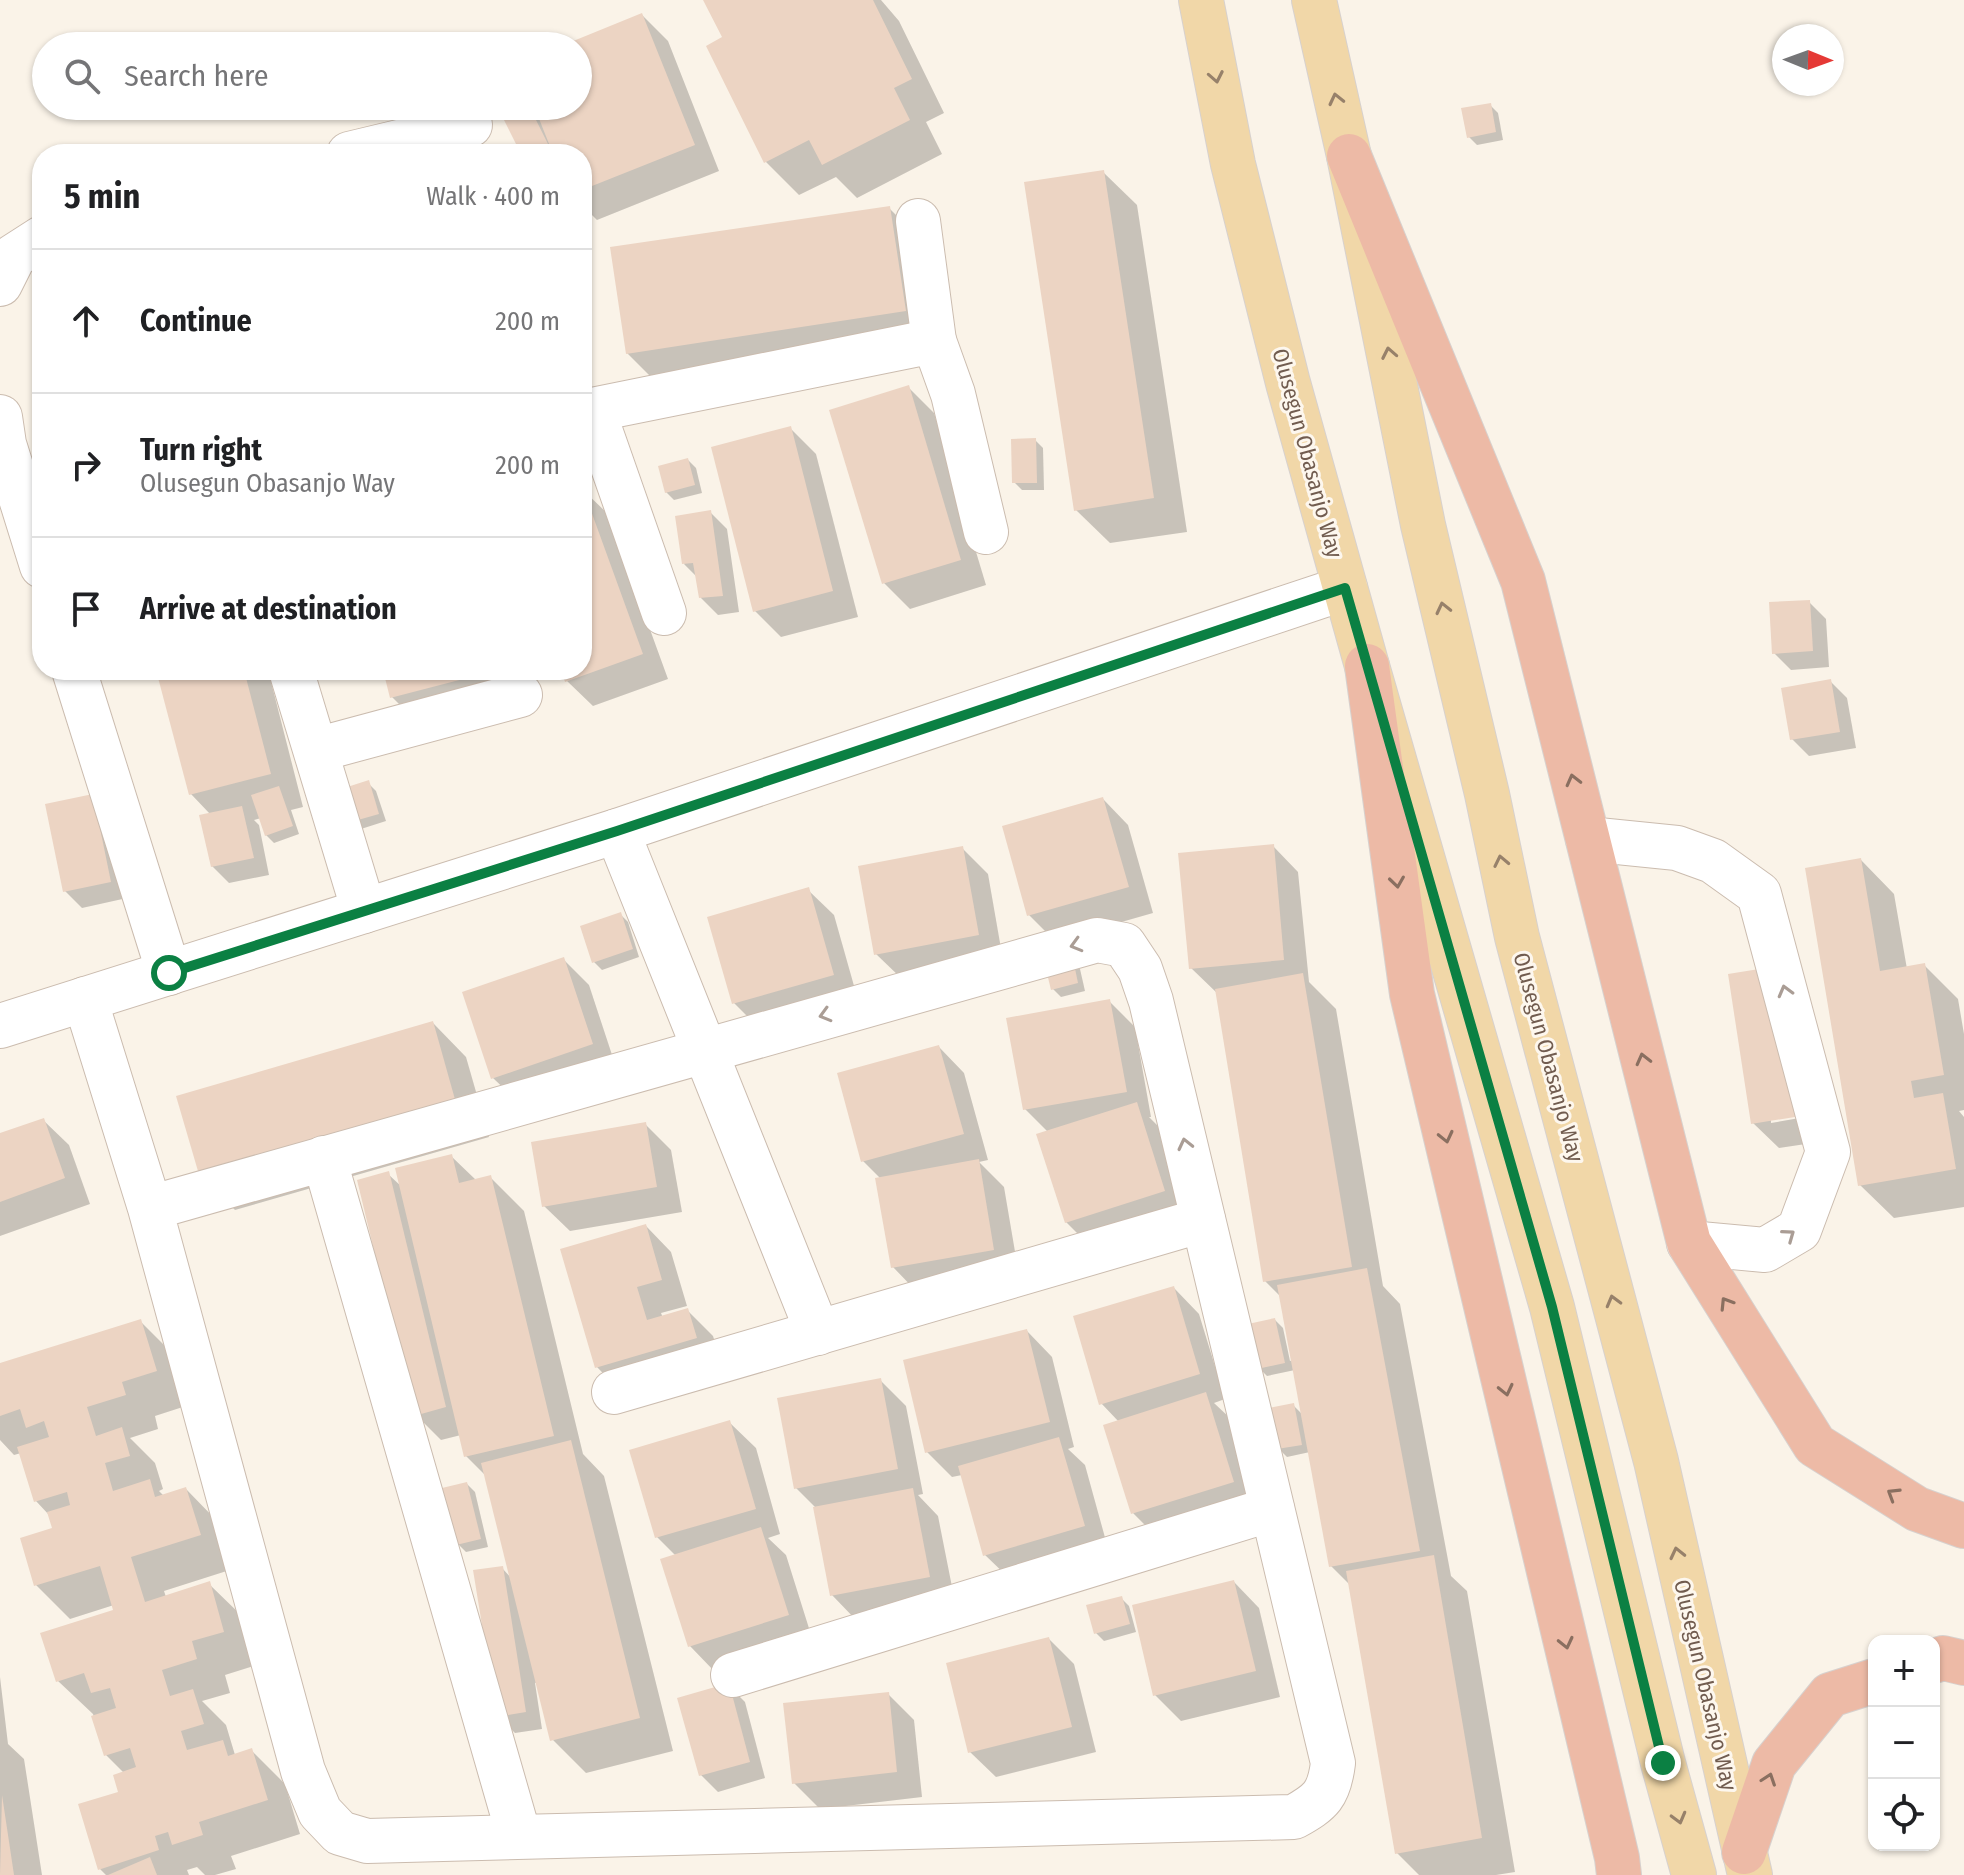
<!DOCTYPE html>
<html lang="en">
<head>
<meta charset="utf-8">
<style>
  body { margin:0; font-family:"Fira Sans Condensed",sans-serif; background:#f6f6f6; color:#202124 }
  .controls { position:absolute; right:24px; bottom:24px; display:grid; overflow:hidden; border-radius:16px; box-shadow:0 2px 6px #0004 }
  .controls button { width:72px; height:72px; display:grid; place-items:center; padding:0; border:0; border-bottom:2px solid #e0e0e0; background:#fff; color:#202124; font:40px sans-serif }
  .compass { position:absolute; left:1772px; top:24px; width:72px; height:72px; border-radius:50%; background:#fff; box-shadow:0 2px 6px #0004; rotate:91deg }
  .stop { position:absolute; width:24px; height:24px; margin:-18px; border:6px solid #0b8043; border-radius:50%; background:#fff }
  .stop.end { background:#0b8043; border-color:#fff; box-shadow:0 2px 8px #0008 }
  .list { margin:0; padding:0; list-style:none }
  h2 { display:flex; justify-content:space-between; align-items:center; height:104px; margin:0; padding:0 32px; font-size:34px }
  h2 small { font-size:26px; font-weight:400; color:#757577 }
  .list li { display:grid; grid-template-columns:52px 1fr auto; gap:24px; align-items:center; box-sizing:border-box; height:144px; padding:0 32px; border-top:2px solid #e0e0e0 }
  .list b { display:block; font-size:30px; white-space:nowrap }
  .list p { margin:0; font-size:26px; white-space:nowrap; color:#757577 }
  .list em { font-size:26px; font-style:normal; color:#757577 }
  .icon { flex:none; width:44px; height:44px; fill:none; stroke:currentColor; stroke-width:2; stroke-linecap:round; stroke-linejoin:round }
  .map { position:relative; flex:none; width:1964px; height:1875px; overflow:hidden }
  .search { position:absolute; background:#fff; box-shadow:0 2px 6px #0004; left:32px; top:32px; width:560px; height:88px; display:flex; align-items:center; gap:20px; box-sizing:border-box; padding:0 28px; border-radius:44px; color:#757577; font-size:30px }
  .panel { position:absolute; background:#fff; box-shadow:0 2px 6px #0004; left:32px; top:144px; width:560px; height:536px; border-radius:32px }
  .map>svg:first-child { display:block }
</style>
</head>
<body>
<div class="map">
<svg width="1964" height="1875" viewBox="0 0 1964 1875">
  <rect width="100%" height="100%" fill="#faf3e8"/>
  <g fill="#0003" fill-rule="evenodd">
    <path d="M706,0h175l18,21 45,92 -18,9 16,32 -85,44 -21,-21 -37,18 -33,-33 -41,-124z"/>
    <path d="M642,15l26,26 51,130 -122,49 -15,-15v-51h-59l-24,-48h79v-60h-12z"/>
    <path d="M1490,105l8,8 5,27 -26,5 -8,-8z"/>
    <path d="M1103,172l34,33 50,327 -77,11 -34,-33z"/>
    <path d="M889,208l34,34 16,102 -278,43 -34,-34z"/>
    <path d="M908,387l26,26 52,172 -76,24 -26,-26z"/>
    <path d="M790,428l26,26 42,163 -77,20 -26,-26z"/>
    <path d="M1035,440l8,8 1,42h-22l-8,-8z"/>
    <path d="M688,460l8,8 6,25 -28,7 -8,-8z"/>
    <path d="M582,489l26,25 60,165 -75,27 -26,-25 -4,-11h19z"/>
    <path d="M710,512l17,17 12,83 -21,3 -17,-17 -4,-21 -13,-13z"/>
    <path d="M1809,602l17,17 3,48 -38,3 -17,-17z"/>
    <path d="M158,670h110l35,137 -12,3 8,24 -25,9 -8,-8 -5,-17 -7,2 5,5 10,50 -40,8 -17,-17 -2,-52 -19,-20z"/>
    <path d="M385,670h144l5,22 -116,31 -26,-26z"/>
    <path d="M1830,681l17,17 9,50 -47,8 -17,-17z"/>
    <path d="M368,783l8,8 10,30 -25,8 -8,-8z"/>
    <path d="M92,797l35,101 -45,10 -17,-17z"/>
    <path d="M1103,799l25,26 25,88 -98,28 -26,-26z"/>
    <path d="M1273,846l25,26 11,110 27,27 47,277 17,18 51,272 16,15 48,281 -19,3h-77l-22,-22 -46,-267 -20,-20 -21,-114 -23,5 -8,-8 14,-44 11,11 -9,-46 -28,6 -8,-8 16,-48 8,8 7,33 3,-1 -11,-62 -17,-17 -47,-287 -27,-26z"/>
    <path d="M962,848l26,26 15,86 -101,19 -26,-25z"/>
    <path d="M1861,860l33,34 13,75 18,-3 33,33 6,35v76l-5,1 5,6v90l-70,11 -34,-33z"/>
    <path d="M808,890l26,25 24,85 -98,29 -26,-26z"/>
    <path d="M620,914l8,8 11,35 -37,13 -8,-8z"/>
    <path d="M564,960l25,25 28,85 -98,33 -26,-25z"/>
    <path d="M1072,961l8,8 5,22 -24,6 -8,-8z"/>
    <path d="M1777,968l26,26 23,147 -47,7 -26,-25 -23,-147zM1811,1112v4l-40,7v-5z"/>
    <path d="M1109,1001l26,26 16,90h-2l13,13 27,87 -97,31 -26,-26 -18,-90 -23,-23z"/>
    <path d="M433,1023l33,34 23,80 -254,73 -33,-33z"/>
    <path d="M939,1047l25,26 24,87 -9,2 25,25 15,88 -101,18 -25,-26 -12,-88 -18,-18z"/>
    <path d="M43,1120l26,25 21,59 -90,32v-101z"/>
    <path d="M645,1124l26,26 11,62 -112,19 -26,-25z"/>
    <path d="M451,1156l25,24 14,-3 34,34 59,243 21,22 69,275 -87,22 -34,-34 -14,-57 -3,1 7,46 -27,4 -17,-17 4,-148 10,11 -25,-102 -21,-21 -5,-21 -20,5 -26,-26 -27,-240 14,13z"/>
    <path d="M646,1226l25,26 16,54 -26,7 2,5 25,-7 25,25 9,28 -100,29 -25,-26z"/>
    <path d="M1174,1288l25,26 26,85 -11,4 17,16 27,88 -99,32 -26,-26 -27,-87 13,-4 -18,-19z"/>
    <path d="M140,1321l34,34 15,50 -34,11 3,13 -28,9 25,25 8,26 -4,2 5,5 22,-7 33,34 14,46 -69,22 2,6 43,-13 34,33 14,48 -32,10 5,18 -28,8 24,24 9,30 16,-5 34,34 15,50 -69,22 5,13 -21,6h-10l-8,-8 -10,3 2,5h-83l-6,-6 21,-76 3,-20 -18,-18 -13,-41 -35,-33 58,-70 -2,-6 -44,14 -34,-34 18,-56 -5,-14 -13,-14 -15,-48 -7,2 -14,-15v-75z"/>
    <path d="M1027,1331l25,26 22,90 -6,2 17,16 24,87 -98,28 -26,-25 -23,-80 -10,2 -25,-25z"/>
    <path d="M881,1381l25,25 17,88 -5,1 20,21 17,86 -98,19 -25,-26 -17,-88 -19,-19z"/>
    <path d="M730,1423l26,25 24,86 -12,4 18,17 27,86 -98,31 -25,-26 -14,-90 -19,-19z"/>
    <path d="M467,1484l8,8 13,55 -22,5 -8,-8z"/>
    <path d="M1234,1582l25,26 21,89 -99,24 -26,-26z"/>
    <path d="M1121,1598l8,8 7,26 -32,9 -8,-8z"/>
    <path d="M1049,1639l25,25 22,88 -100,25 -26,-25z"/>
    <path d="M0,1677l8,67 16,15 18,116h-42z"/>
    <path d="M728,1685l17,17 20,76 -47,14 -17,-17z"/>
    <path d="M888,1694l26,26 8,77 -102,12 -26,-26z"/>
  </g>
  <g fill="#ecd4c3">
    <path d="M703,0h170l39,79 -18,9 16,32 -88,45 -13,-25 -45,23 -58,-117 16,-9z"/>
    <path d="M642,13l53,132 -113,45v-36h-29l-19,-48h44v-60h-17z"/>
    <path d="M1491,103l5,29 -29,6 -6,-30z"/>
    <path d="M497,106h32l23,46 -31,2z"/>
    <path d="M1104,170l50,328 -80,13 -50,-329z"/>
    <path d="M890,206l16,105 -280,43 -16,-107z"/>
    <path d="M909,385l52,175 -79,24 -53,-174z"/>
    <path d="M791,426l42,165 -80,21 -42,-165z"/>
    <path d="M1036,438l1,45h-25l-1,-44z"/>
    <path d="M688,458l7,27 -30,8 -7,-27z"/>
    <path d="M582,486l61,168 -78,28 -4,-12h21z"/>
    <path d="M711,510l12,86 -24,2 -6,-35 -11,1 -7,-48z"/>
    <path d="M1810,600l3,51 -41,3 -3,-52z"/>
    <path d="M156,670h88l27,104 -82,21z"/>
    <path d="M383,670h111v1l-104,27z"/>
    <path d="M1831,679l9,53 -50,8 -9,-52z"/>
    <path d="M369,780l10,34 -28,8 -10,-33z"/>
    <path d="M279,786l14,40 -28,10 -14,-41z"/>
    <path d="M93,794l18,88 -48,10 -18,-88z"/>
    <path d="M1103,797l26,90 -102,29 -25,-90z"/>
    <path d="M242,806l12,52 -43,9 -12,-52z"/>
    <path d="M1274,844l10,116 -95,9 -11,-116z"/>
    <path d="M963,846l16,89 -105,20 -16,-89z"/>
    <path d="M1861,858l19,113 45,-8 19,112 -33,6 3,17 29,-5 13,76 -98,17 -53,-318z"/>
    <path d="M809,887l25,88 -102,29 -25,-87z"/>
    <path d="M621,912l12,37 -41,14 -12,-37z"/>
    <path d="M564,957l29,87 -102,35 -29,-87z"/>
    <path d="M1073,959l5,24 -27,7 -6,-25z"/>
    <path d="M1778,966l23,150 -50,8 -23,-150z"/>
    <path d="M1303,973l49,294 -89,15 -48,-293z"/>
    <path d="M1110,999l17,93 -104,18 -17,-92z"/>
    <path d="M433,1021l23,82 -256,75 -24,-82z"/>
    <path d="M939,1045l25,89 -103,28 -24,-89z"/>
    <path d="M1137,1102l28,89 -100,32 -29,-89z"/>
    <path d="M44,1118l21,60 -65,24v-69z"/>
    <path d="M646,1122l11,65 -115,20 -11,-65z"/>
    <path d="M452,1154l7,29 32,-8 63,261 -90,21 -69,-289z"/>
    <path d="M979,1159l15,91 -103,18 -16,-90z"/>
    <path d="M389,1171l57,236 -32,9 -57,-236z"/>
    <path d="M646,1224l16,56 -25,7 10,33 41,-12 9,30 -102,30 -35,-119z"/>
    <path d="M1367,1268l53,283 -91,16 -52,-282z"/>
    <path d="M1174,1286l26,88 -101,31 -26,-89z"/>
    <path d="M1275,1318l10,45 -28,6 -9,-45z"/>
    <path d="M141,1319l16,52 -35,11 4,13 -39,12 9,29 26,-9 8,29 -25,7 8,28 37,-12 5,18 31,-10 15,48 -70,22 14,45 65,-21 14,51 -32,9 5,18 -35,11 8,26 23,-7 11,35 -23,7 6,19 36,-10 5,16 24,-8 16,52 -69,22 4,13 -31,10 -4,-13 -13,4 4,14 -61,20 -20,-66 40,-12 -5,-17 23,-8 -6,-19 -26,8 -13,-40 25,-8 -6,-20 -19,5 -7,-20 -28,9 -16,-49 73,-23 -13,-44 -66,20 -14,-48 32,-10 -5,-16 23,-7 -3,-13 -33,10 -17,-55 32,-10 -5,-16 -18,7 -6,-19 -20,7v-53z"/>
    <path d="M1027,1329l23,93 -125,31 -22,-93z"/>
    <path d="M881,1378l17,91 -104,20 -17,-91z"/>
    <path d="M1206,1392l28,90 -103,32 -28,-89z"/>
    <path d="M1294,1403l8,42 -25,4 -8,-41z"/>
    <path d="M730,1420l26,89 -101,29 -26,-88z"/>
    <path d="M1059,1437l26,89 -102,30 -25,-90z"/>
    <path d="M571,1440l69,278 -90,23 -69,-278z"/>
    <path d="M467,1482l14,57 -25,6 -14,-57z"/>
    <path d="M913,1488l17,89 -100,19 -17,-89z"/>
    <path d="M761,1527l28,88 -101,32 -28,-88z"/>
    <path d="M1434,1555l48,283 -87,16 -49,-283z"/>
    <path d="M503,1566l23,146 -29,5 -24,-147z"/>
    <path d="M1234,1580l22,91 -103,25 -21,-91z"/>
    <path d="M1122,1596l8,28 -36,10 -8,-29z"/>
    <path d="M1049,1637l23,90 -104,26 -22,-90z"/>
    <path d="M729,1683l21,79 -51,14 -22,-78z"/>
    <path d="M889,1692l8,80 -105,12 -9,-81z"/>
    <path d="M2,1795l12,80h-14z"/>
    <path d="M150,1857l7,18h-49z"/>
  </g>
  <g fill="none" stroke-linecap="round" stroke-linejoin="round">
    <defs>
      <g id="minor">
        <path d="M349,154l121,-29"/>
        <path d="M918,221l16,120"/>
        <path d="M0,284l14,-28 28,-18"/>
        <path d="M593,410l71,203"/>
        <path d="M582,412l352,-71 19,53 33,138"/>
        <path d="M0,417l4,27 38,122"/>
        <path d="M74,670l95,303"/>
        <path d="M291,670l73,241"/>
        <path d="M316,750l204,-55"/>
        <path d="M617,831l201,502"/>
        <path d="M1588,839l89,9 36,13 46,33 69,258 -29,78 -34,20 -76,-7"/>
        <path d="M85,999l65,209 153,563 17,41 20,21 27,8 927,-24c27,-15 35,-22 39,-54l-182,-762 -11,-32 -16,-24 -27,-5 -947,268"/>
        <path d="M0,1026l617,-195 728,-243"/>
        <path d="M324,1158l195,678"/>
        <path d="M614,1392l589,-172"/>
        <path d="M733,1675l539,-166"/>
      </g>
      <g id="major">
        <path d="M1201,0l32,164 55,219 79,283 185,641 111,456 31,112"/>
        <path d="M1314,0l35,156 74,369 64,269 30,143 139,524 94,414"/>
      </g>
      <g id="highway">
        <path d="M1349,156l174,425 166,662 126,202 102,64 47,17"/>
        <path d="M1367,666l45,328 205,864 2,17"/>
        <path d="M1934,1661l9,-3 21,5"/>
        <path d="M1744,1852l30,-88 56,-69 44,-14"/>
      </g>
    </defs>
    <use href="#minor" stroke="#cbbcaf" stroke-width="46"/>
    <use href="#major" stroke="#d7d1ce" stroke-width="46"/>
    <use href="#highway" stroke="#d7d1ce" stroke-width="46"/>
    <use href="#minor" stroke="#fff" stroke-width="44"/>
    <use href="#major" stroke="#f1d7a8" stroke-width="44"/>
    <use href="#highway" stroke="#edbaa6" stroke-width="44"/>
  </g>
  <defs><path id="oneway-chevron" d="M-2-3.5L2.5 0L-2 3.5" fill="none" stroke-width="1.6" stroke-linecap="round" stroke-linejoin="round" transform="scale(2)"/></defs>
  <g stroke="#97816a">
    <use href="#oneway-chevron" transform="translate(1216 77) rotate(79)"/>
    <use href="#oneway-chevron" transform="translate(1336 99) rotate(-103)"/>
    <use href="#oneway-chevron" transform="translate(1389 353) rotate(-101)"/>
    <use href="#oneway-chevron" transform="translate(1443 608) rotate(-103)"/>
    <use href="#oneway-chevron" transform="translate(1501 861) rotate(-102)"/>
    <use href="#oneway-chevron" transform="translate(1613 1301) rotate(-105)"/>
    <use href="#oneway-chevron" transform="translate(1677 1553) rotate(-103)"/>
    <use href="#oneway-chevron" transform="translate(1679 1818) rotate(75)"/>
  </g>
  <g stroke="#8a6f60">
    <use href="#oneway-chevron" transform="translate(1573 780) rotate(-104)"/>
    <use href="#oneway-chevron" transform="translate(1397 882) rotate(82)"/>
    <use href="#oneway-chevron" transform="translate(1643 1059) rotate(-104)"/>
    <use href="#oneway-chevron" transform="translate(1446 1137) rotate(77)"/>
    <use href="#oneway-chevron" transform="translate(1726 1303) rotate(-122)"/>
    <use href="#oneway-chevron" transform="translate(1506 1390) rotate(77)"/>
    <use href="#oneway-chevron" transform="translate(1893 1494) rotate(-148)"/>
    <use href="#oneway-chevron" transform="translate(1566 1643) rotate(77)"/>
    <use href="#oneway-chevron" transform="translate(1769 1779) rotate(-71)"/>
  </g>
  <g stroke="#aa9d95">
    <use href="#oneway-chevron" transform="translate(1076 945) rotate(164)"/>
    <use href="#oneway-chevron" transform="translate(1785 991) rotate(-105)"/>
    <use href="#oneway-chevron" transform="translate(825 1015) rotate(164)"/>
    <use href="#oneway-chevron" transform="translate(1185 1144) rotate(-103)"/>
    <use href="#oneway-chevron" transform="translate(1789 1235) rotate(-36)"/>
  </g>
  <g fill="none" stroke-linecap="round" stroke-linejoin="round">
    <path stroke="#0b8043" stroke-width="10" d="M169,973l448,-142 728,-243 207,719 111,456"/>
  </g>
  <g text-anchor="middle" stroke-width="6" stroke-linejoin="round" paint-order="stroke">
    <g font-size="22" fill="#715c4f" stroke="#fdf7ee">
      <text transform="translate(1308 453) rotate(75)" y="8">Olusegun Obasanjo Way</text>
      <text transform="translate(1549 1057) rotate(75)" y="8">Olusegun Obasanjo Way</text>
      <text transform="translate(1706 1685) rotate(77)" y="8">Olusegun Obasanjo Way</text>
    </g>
  </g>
</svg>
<div class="controls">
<button>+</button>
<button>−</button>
<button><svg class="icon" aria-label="locate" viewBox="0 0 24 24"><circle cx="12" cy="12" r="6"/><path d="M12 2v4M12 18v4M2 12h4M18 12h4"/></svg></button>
</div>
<svg class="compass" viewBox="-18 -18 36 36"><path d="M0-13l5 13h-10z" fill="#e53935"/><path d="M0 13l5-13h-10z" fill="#757577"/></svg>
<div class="stop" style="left:169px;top:973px"></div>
<div class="stop end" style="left:1663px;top:1763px"></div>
<div class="search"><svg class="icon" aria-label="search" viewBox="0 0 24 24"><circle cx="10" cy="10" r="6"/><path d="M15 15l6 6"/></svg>Search here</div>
<section class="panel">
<h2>5 min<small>Walk · 400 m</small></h2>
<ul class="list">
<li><svg class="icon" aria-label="ahead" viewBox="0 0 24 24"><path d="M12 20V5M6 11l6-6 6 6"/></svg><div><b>Continue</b></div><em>200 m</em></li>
<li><svg class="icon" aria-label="right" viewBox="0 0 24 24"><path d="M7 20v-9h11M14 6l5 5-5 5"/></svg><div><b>Turn right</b><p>Olusegun Obasanjo Way</p></div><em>200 m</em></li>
<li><svg class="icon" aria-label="arrive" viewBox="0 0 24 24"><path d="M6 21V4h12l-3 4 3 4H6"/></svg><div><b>Arrive at destination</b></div></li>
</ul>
</section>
</div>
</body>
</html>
